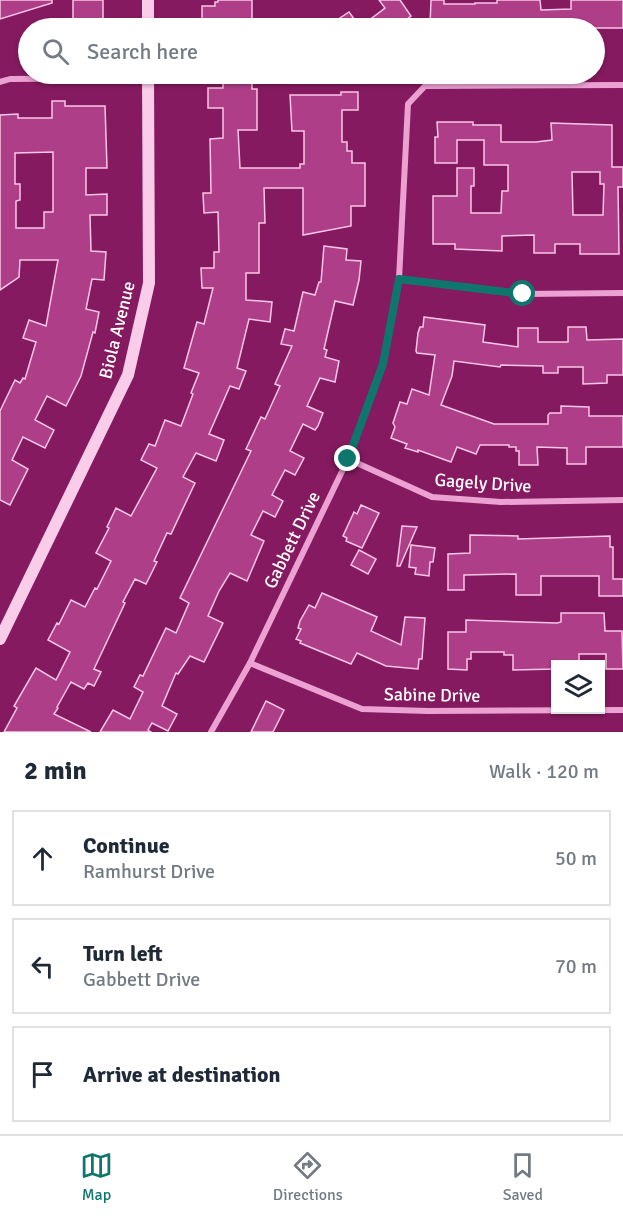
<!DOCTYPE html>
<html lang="en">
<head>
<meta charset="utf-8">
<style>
  body { margin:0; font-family:Signika,sans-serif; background:#f2f2f3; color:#1f2937 }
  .controls { position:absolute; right:18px; bottom:18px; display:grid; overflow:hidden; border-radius:0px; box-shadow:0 2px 4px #0004 }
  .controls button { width:54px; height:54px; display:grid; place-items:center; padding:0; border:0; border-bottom:2px solid #e0e1e3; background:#fff; color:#1f2937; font:30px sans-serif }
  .stop { position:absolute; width:18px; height:18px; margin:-14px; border:4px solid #0f766e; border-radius:50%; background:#fff }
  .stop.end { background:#0f766e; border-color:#fff; box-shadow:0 2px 6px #0008 }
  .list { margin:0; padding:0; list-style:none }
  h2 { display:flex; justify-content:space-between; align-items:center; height:78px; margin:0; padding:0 24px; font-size:26px }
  h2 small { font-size:20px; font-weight:400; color:#747a83 }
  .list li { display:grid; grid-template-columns:39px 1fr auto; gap:18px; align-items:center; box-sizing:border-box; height:96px; margin:0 12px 12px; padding:0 12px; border:2px solid #e0e1e3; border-radius:0px }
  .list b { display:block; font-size:22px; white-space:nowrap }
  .list p { margin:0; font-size:20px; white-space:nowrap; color:#747a83 }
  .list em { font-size:20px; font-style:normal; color:#747a83 }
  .icon { flex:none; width:33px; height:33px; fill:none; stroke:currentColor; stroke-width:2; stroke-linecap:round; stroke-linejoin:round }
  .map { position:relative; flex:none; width:623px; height:732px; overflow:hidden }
  .search { position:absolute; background:#fff; box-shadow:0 2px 4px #0004; left:18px; right:18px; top:18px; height:66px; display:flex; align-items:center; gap:15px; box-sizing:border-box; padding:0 21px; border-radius:33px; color:#747a83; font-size:22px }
  .sheet { height:402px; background:#fff }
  nav { display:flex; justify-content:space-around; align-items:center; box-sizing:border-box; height:84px; border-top:2px solid #e0e1e3; background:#fff; font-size:16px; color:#747a83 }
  nav a { display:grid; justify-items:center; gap:3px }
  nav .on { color:#0f766e }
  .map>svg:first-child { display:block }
</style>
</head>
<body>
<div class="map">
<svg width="623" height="732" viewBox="0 0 623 732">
  <rect width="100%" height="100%" fill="#861a60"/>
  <g fill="#ad3e87" stroke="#f9c6e8" stroke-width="1.5" fill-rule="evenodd">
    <path d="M0,0h52v3l-52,16z"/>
    <path d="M73,0h30v23h-6v5h-24z"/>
    <path d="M218,0h34v23l-50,1v-18h13v-4h3z"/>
    <path d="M379,0h21l11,16 -16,12h-70l24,-16 11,15 25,-19z"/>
    <path d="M431,0h13v4h31v-1h22v-3h43l1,10 30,-1v-9h52v28h-172v-1l-21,-1z"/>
    <path d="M223,74h29v15h5v41h-19l2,38h60v-4h4v-33h-12l-2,-36h51v-3h17v18h-16v32h5v9h5v12h13v43h-14v20l-48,9v-47h-39l1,35h-6v50h-13v27l26,2 -2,20 -21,-3 -12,49 9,3 -7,18 -9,-3 -21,48 15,6 -8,21 -20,-8 -13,24 12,6 -24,51 -4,-1 -13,28 3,1 -11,22 -11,-5 -12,23 2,1 -31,66 7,3 -7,14 -6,-3 -4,6 -13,-7 -14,25 1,1 -4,6 37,18h-87l13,-24 -3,-2 22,-38 20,12 14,-28 -22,-12 9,-17 2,1 12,-24 14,7 10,-19 2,1 14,-28 -15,-8 13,-25 -2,-1 9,-19 15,8 26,-48 -16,-8 8,-16 6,2 10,-26 16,6 12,-32 -2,-1 8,-20 -15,-5 13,-46 7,2 9,-36h-11l-1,-20h13v-16h5l-1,-40 -14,1 -1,-20h8l-1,-54 13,-1v-30h-15v-20h15z"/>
    <path d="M52,101h13v5h40l2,62h-21v27l21,-1v21h-17l1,36 15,1 -2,28 -12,-1 -6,30 13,3 -4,21 -2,-1 -12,44 -15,30 -19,-10 -12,24 19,10 -9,18 -22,-11 -11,23 16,9 -18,36 -10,-5v-89l15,-31 5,3 3,-5 2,1 11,-37 -13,-4 6,-18 17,6 12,-66h-38l-1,17 -19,13v-175l18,-1v4h34zM53,152v60h-9v16h-28v-27l4,-1v-16h-5v-31z"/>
    <path d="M437,122h36v3h28v17h35l16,-2 -1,-17 61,2v42h11v20h-5l1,67h-39v-10h-25v9h-21v-18l-32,1v15l-47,-2v-5h-22v-48h24v-28h17v18h-3v27h30l1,-22h6v-26h-24v-25h-27v23h-22v-26h3zM572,172h28v12h4l-1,31h-30z"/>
    <path d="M324,246l23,3 -1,11 15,1 -2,19 -6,25 -18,-4 -11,48 3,1 -2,7 14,4 -4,21 -15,-4 -13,28 16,7 -5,13 -3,4 -12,-6 -13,27 14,7 -9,17 -10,-5 -13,25 11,6 -8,16 -12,-6 -12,24 13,6 -17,40 -17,-8 -11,18 -11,25 15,7 -19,39 -14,-6 -12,18 -2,-1 -14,33 15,8 -9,17 -16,-8 -4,7 3,2h-51l13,-22 17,9 13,-27 -9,-5 6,-12 3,1 23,-48 10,5 13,-30 -9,-5 71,-147 -5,-2 15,-32 4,2 15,-33 -5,-2 17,-38 -11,-2 4,-15 9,2 9,-39 12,3 4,-13h2z"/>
    <path d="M424,317l61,8 -2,17 35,5v-19h20v14h30v-15h18l1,13 36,-1v36h-16v8l-24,1v-17h-25v6h-15v-7l-42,-1 -1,2 -46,-6 -2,15 -11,29 53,19h54v-9l2,-2h11v-7l28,1v9h34v31h-37v17h-19v-16l-30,-1 1,18h-19v-14h-3v-4h-7v-2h-29l-4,9 -19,-7 -6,15 -33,-12v2l-13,-4 2,-4 -16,-6 4,-11 -2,-4 7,-21 7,2 5,-15 17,6 6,-40 -18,-2 -1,-2 2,-18 2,-6h3z"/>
    <path d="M361,505l18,8 -17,35 -16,-7 1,-3 -4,-2 11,-24 3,2z"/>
    <path d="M402,526l15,1 -17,39h-3z"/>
    <path d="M470,535l48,1v3l92,-3v11h3v32h10v17h-24v-20h-58v19h-25v-21l-52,1v15h-16v-36l22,-1z"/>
    <path d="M411,545l24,3 -2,14h-3l-1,14 -14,-2 1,-6 -7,-1z"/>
    <path d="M359,550l17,9 -8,15 -17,-9z"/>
    <path d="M322,593l55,24 -6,14 30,14 4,-28 20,1 -3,41h-3l-1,10 -32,-3 -29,-13 -6,11 -51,-21 1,-2 -5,-2 5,-10 -3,-1 2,-7 9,-16 6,3z"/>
    <path d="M561,613h43l1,18h17l1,38h-17v-15h-27v10h-24v5l-42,1v-15h-9v-3h-33v7h-4v11l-19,-1v-37h18v-12l91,3 4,-1z"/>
    <path d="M266,701l18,9 -11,22h-22z"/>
  </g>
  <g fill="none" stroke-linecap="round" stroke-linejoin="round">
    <g stroke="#eca1d3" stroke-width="6">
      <path d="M0,82l10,-3 138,-1"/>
      <path d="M399,279l124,15 100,-1"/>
      <path d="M348,459l84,38 69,5 122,-2"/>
      <path d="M250,663l112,46 66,2 195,-1"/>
      <path d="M211,732l39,-69 98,-204 35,-95 16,-85 9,-175 17,-18 198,-1"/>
    </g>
    <g stroke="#f9cde9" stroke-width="12">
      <path d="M148,28v-28"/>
      <path d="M0,639l128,-264 21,-92 -1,-209"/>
    </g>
  </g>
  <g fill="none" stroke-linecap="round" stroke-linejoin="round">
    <path stroke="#0f766e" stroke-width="8" d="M348,459l35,-95 16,-85 124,15"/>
  </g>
  <g text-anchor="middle" stroke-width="6" stroke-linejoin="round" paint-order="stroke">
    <g font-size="18" fill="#fff" stroke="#861a60">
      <text transform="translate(117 330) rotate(-76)" y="6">Biola Avenue</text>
      <text transform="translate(483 483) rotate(4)" y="6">Gagely Drive</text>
      <text transform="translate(292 540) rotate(-64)" y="6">Gabbett Drive</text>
      <text transform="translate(432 695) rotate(1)" y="6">Sabine Drive</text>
    </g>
  </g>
</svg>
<div class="controls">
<button><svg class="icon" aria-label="layers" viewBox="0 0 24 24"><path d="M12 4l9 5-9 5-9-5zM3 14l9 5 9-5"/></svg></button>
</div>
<div class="stop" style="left:523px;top:294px"></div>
<div class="stop end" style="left:348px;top:459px"></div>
<div class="search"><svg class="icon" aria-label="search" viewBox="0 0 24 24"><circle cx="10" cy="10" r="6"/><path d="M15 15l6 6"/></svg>Search here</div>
</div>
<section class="sheet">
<h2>2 min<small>Walk · 120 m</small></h2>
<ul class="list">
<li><svg class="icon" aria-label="ahead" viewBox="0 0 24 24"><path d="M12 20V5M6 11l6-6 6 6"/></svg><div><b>Continue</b><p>Ramhurst Drive</p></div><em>50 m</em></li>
<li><svg class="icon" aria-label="left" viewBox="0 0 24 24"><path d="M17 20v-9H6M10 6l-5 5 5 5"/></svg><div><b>Turn left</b><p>Gabbett Drive</p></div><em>70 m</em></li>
<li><svg class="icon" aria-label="arrive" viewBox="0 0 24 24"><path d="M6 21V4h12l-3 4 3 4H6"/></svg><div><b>Arrive at destination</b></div></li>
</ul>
</section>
<nav>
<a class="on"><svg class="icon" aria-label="map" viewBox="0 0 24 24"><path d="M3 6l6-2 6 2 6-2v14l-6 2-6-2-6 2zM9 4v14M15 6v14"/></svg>Map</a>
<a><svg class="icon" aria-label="directions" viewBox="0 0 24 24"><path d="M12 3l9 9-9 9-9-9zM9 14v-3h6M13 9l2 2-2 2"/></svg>Directions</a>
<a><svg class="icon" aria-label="saved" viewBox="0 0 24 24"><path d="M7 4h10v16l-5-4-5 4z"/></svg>Saved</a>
</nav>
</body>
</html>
